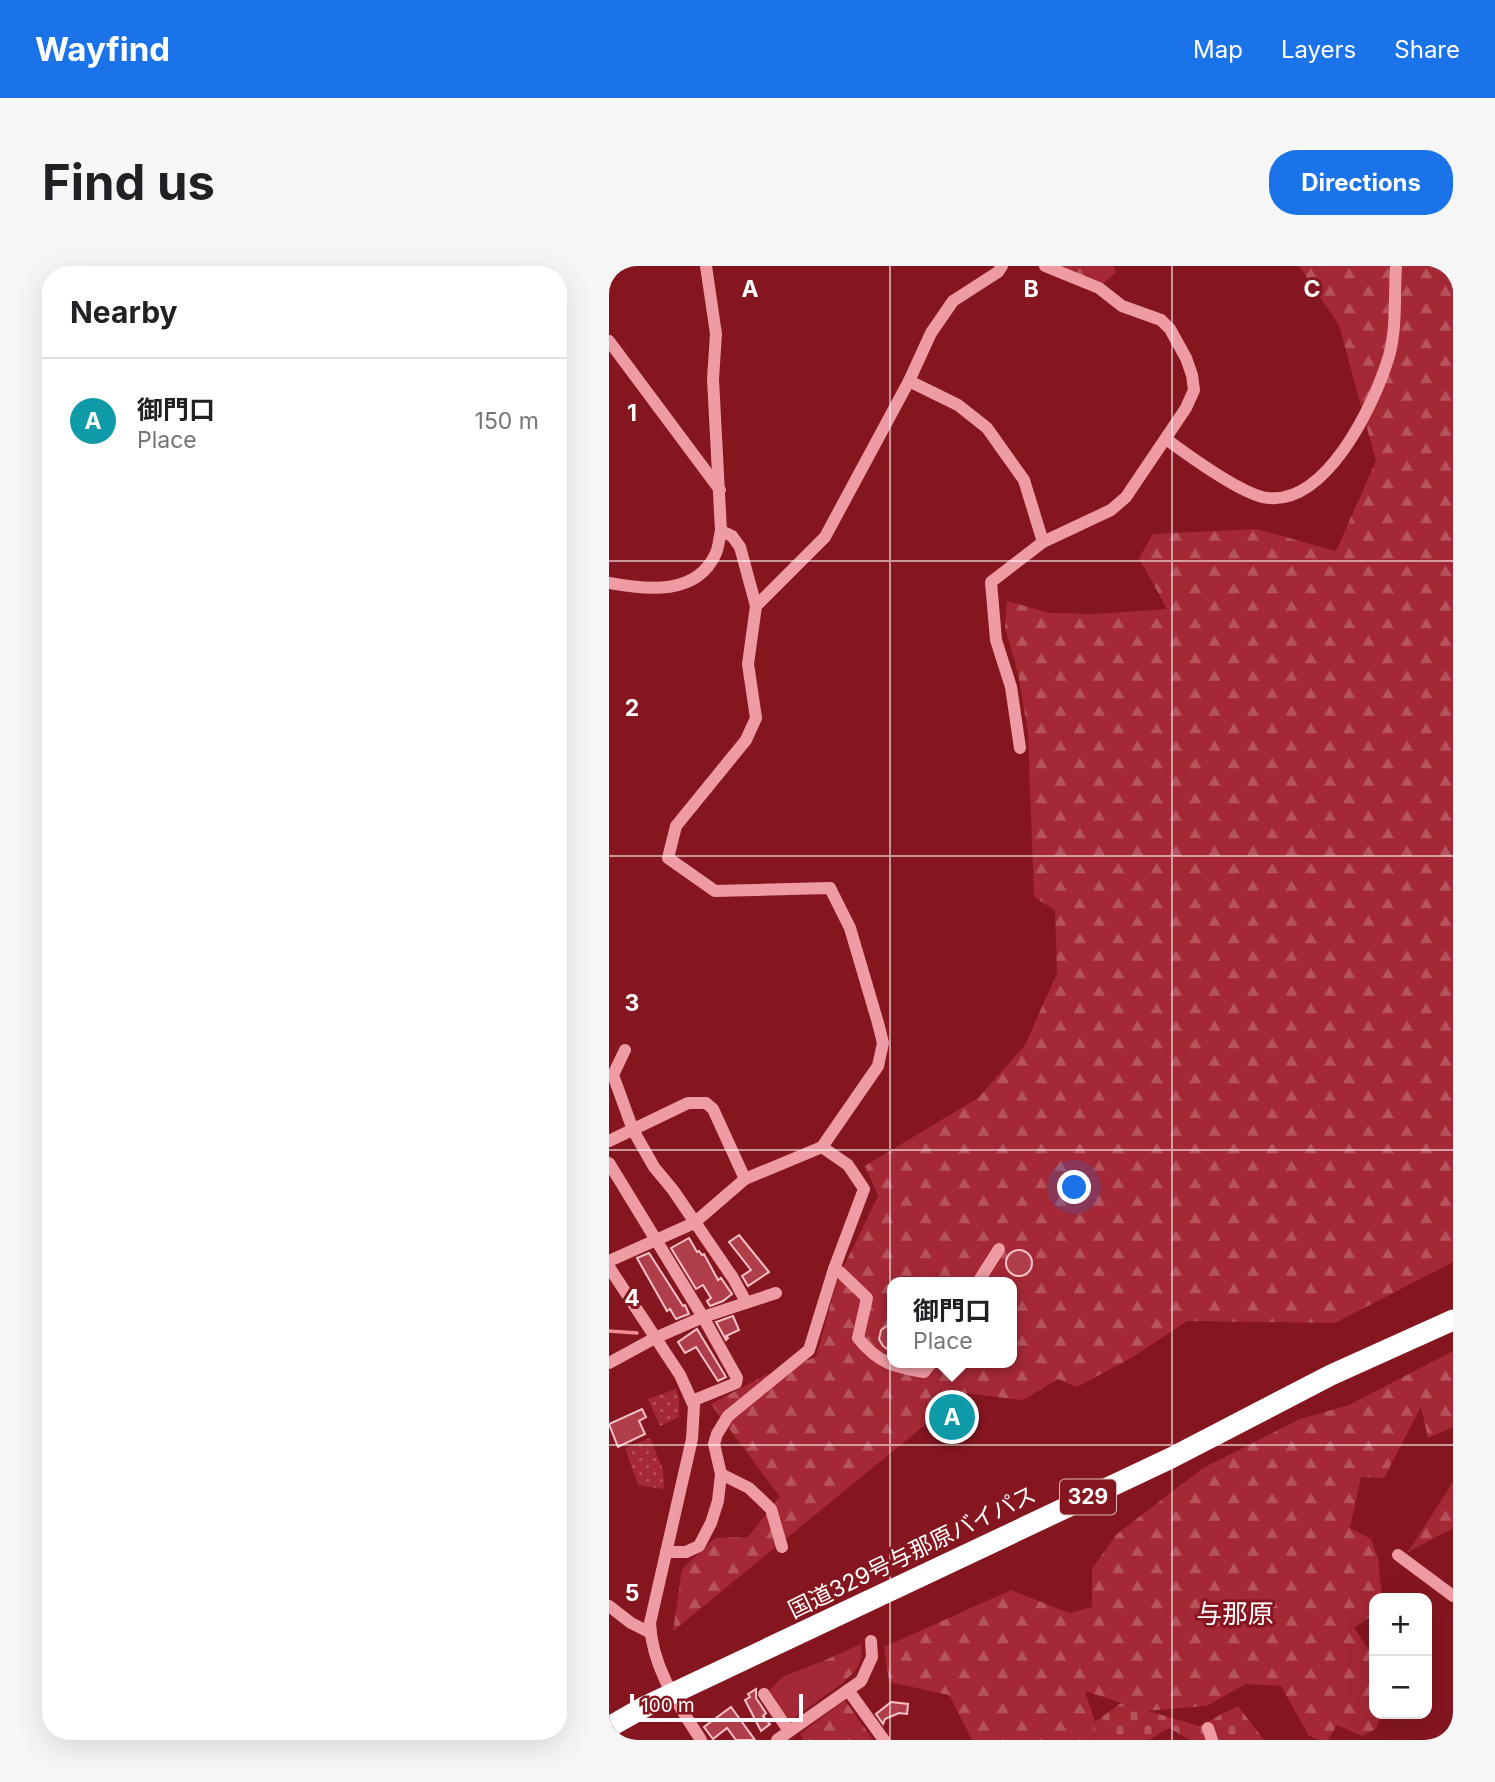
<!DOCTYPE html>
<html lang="en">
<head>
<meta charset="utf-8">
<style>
  body { margin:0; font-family:Inter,"Noto Sans JP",sans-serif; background:#f6f6f6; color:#202124 }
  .controls { position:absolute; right:21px; bottom:21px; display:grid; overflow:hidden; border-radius:14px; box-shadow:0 7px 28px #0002 }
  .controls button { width:63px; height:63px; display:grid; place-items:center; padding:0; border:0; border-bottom:2px solid #e0e0e0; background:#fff; color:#202124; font:35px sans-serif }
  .scale { position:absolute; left:21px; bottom:18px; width:173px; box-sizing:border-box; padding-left:7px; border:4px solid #fff; border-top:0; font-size:19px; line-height:24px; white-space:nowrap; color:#fff; -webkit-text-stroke:5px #851620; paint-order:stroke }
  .you { position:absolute; left:466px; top:922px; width:24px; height:24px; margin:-18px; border:5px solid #fff; border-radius:50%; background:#1a73e8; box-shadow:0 0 0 10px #1a73e833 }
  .badge { display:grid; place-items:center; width:46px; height:46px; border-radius:50%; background:#1a73e8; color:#fff; font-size:23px; font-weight:700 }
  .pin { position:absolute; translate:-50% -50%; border:4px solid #fff; box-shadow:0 2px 7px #0006 }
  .popup { position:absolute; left:278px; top:1011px; width:130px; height:91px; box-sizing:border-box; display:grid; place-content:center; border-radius:14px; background:#fff; filter:drop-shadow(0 2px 5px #0005); font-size:23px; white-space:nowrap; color:#757577 }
  .popup b { font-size:26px; color:#202124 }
  .popup::after { content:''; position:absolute; left:50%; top:100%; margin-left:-14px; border:14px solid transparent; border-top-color:#fff }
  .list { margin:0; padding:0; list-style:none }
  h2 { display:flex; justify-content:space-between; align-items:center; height:91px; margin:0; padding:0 28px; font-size:30px }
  h2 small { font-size:23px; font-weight:400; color:#757577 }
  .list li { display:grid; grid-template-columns:46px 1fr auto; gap:21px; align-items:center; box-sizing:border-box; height:126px; padding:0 28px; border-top:2px solid #e0e0e0 }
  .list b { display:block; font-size:26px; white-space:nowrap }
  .list p { margin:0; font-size:23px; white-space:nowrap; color:#757577 }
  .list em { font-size:23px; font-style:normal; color:#757577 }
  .map { position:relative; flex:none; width:844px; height:1474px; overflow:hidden; border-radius:28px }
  header { display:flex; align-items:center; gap:42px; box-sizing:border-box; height:98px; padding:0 35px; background:#1a73e8; color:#fff }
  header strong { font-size:33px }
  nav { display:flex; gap:38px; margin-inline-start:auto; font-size:24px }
  .intro { display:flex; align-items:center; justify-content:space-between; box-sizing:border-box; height:168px; padding:0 42px }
  h1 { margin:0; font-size:49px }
  .button { padding:18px 32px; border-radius:28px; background:#1a73e8; color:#fff; font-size:24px; font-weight:700 }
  main { display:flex; gap:42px; padding:0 42px }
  aside { flex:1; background:#fff; border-radius:28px; box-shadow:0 7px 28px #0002 }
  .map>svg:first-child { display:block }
</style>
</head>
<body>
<header>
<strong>Wayfind</strong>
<nav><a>Map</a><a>Layers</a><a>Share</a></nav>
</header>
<div class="intro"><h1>Find us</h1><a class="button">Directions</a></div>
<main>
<aside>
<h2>Nearby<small></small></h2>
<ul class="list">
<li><span class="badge" style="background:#0f9aa8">A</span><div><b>御門口</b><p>Place</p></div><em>150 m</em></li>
</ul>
</aside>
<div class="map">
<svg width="844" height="1474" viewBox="0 0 844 1474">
  <defs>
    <pattern id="forest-firs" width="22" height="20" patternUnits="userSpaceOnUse" patternTransform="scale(1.75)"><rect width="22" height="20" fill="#a42835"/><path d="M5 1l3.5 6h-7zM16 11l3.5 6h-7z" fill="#b6535d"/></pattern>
    <pattern id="cemetery-stones" width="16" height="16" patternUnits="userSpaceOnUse" patternTransform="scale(1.75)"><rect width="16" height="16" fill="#a42835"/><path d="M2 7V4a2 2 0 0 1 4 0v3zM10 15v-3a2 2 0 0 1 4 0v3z" fill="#b6535d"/></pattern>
    <pattern id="park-dots" width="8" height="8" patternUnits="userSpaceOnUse" patternTransform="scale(1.75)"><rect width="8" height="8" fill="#a42835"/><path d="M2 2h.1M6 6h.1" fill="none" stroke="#b6535d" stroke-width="1.8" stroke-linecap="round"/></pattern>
  </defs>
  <rect width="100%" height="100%" fill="#851620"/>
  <path fill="#a42835" d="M214,1395l17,24 -50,36 -21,-30 13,-14z"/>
  <g fill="url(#forest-firs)" fill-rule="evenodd">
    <path d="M451,0h54l2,6 -13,12z"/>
    <path d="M690,0h154v996l-118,61 -148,-2 -54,36 -56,30 -19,-8 -35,21 -59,-7 -291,238 9,-62 33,-31 33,-1 32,-40 -69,-93 53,-28 52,-19 22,-79 40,-82 -13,-30 113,-68 47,-53 32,-72 -2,-63 -21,-13 -6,-164 -10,-60 -13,-45 2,-27 43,12 45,1 72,-5 -28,-51 14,-24 103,-5 80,22 40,-90 -37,-136zM284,1016h118v81h-118z"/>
    <path d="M844,1085v76l-25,11 -7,-31 -37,71 -23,-1 -11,51 21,11 7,19 4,40h-8v16l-20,14 17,25 3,13v48h7l-5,15 -14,7 -25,-11 -9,15h-9l-10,-4 -28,-50 -35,-2 -40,22 -60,5 -61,-20 10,31 1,18h-124l-23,-45 -60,-13 -5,-35 127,-57 58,23 23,-6v-38l25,-35 86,-66 97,-49 49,-14z"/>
    <path d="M844,1216v46l-45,24z"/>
    <path d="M252,1378c3,21 -6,28 -21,41l-17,-24z"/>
    <path d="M236,1434l28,40h-70l-3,-6z"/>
  </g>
  <path fill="url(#cemetery-stones)" d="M512,1437l78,23 39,-20 26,34h-74l-21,-12 -20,12h-53l-1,-18z"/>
  <g fill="url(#park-dots)">
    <path d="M67,1123l3,9v19l-19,9 -12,-27z"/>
    <path d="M41,1172l13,32 1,19 -26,-4 -13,-37z"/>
  </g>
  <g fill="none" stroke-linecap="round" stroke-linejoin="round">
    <path stroke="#f08d99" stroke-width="3.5" d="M0,1065l28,2"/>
  </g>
  <g fill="#af3e4a" stroke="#fac1c7" stroke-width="2">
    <path d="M130,969l30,37 -21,14 -6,-10 9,-6 -22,-28z"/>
    <path d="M80,972l8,14 2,-1 3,4 2,-1 14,26 3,-2 11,16 -9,7 -13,5 -3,-5 4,-3 -8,-13 -7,4 -25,-41z"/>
    <circle cx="410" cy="997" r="13"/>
    <path d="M40,987l34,53 2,-1 4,9 -13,5 -6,-10 -3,2 -30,-53z"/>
    <path d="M124,1050l6,14 -13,6 2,2 -2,2 -10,-18z"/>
    <path d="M284,1056v31l-10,-7 -4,-7 2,-9z"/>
    <path d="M88,1063l29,48 -8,4 -22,-34 -11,6 -7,-11z"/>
    <path d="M33,1143l4,8 -7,4 6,13 -27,13 -9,-23z"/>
    <path d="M147,1423v9l10,15 -3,3 7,8 -9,7 -16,-31 5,-3 -2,-3z"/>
    <path d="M282,1436l17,2 -1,10 -8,-1 -14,6 -2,5 -7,-10z"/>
    <path d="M122,1441l24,33h-19l-9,-12 -14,11 -9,-12z"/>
  </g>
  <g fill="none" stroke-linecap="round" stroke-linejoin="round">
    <path stroke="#ee9ba4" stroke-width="2" stroke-dasharray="3.5 5" stroke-linecap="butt" d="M334,1156l11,-14 13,-8"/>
    <g stroke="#ee9ba4" stroke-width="12">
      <path d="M0,75l111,149"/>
      <path d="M300,115l49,24 29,23 37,52 19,62"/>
      <path d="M557,173c23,17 70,51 96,58 63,14 113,-94 127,-141 8,-28 5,-61 7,-90"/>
      <path d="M0,317c38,7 88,13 107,-30 3,-7 3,-15 5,-22l-8,-152 3,-45 -10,-68"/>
      <path d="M147,340l69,-69 84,-156 22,-48 22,-32 45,-29 4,-6"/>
      <path d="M411,482l-9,-61 -15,-47 -5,-58 52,-40 68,-32 15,-13 60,-89 8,-18 -2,-15 -6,-17 -16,-29 -9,-9 -39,-14 -23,-18 -54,-22"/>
      <path d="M16,784l-12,25 20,55 21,37 19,23 60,88 13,24"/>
      <path d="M0,875l79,-38h18l7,6 32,70"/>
      <path d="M0,897l94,154 34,61 -1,5 -44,18"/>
      <path d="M0,995l85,-38 51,-44 77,-32 56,-81 5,-23 -5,-20 -28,-95 -20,-40 -115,3 -47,-33 8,-32 70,-86 10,-22 -8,-54 8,-58 -16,-59 -8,-11 -11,-5"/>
      <path d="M0,1001l71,108 14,31 -2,33 -42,184c2,45 28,81 51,117"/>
      <path d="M225,1003l6,3 27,26 -9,40c20,25 36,29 66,34l7,-9"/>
      <path d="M369,1016l21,-33"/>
      <path d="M0,1097l46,-25 48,-21 73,-24"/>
      <path d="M112,1208l28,14 22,21 11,38"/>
      <path d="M57,1286h20l13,-6 12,-23 7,-22 3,-27 -7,-30 3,-10 11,-18 81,-66 25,-81 30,-80 -16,-24 -26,-18"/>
      <path d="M789,1289l55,41"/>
      <path d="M0,1340l22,17 20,10"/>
      <path d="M239,1424l36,50"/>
      <path d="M155,1428l25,37"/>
      <path d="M599,1462l4,12"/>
      <path d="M168,1474l84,-59 11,-24 -1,-16"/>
    </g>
    <path stroke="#fff" stroke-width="21" d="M0,1461l37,-21 525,-248 160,-83 122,-55"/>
  </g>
  <path fill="none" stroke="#fff" stroke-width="2" stroke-opacity="0.55" d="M281,0v1474M563,0v1474M0,295h844M0,590h844M0,884h844M0,1179h844"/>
  <g text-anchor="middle" stroke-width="6" stroke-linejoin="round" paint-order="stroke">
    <rect fill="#851620" stroke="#dab9bc" stroke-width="2" x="451" y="1213.5" width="56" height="35" rx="5"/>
    <g font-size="21" font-weight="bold" fill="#fff">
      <text x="479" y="1238">329</text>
    </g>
    <g font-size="23" fill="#fff" stroke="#851620">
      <text transform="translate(303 1286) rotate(-26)" y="8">国道329号与那原バイパス</text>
    </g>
    <g font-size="26" fill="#fff" stroke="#851620">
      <text x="626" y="1357">与那原</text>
    </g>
  </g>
  <g font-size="23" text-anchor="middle" font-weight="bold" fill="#fff" stroke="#851620" stroke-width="6" stroke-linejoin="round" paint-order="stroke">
    <text x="141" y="31">A</text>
    <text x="422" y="31">B</text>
    <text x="703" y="31">C</text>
    <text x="23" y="155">1</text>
    <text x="23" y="450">2</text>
    <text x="23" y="745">3</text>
    <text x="23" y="1040">4</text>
    <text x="23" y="1335">5</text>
  </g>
</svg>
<div class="controls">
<button>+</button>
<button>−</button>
</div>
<div class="scale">100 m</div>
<div class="you"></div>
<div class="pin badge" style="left:343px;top:1151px;background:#0f9aa8">A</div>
<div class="popup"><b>御門口</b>Place</div>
</div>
</main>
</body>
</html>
